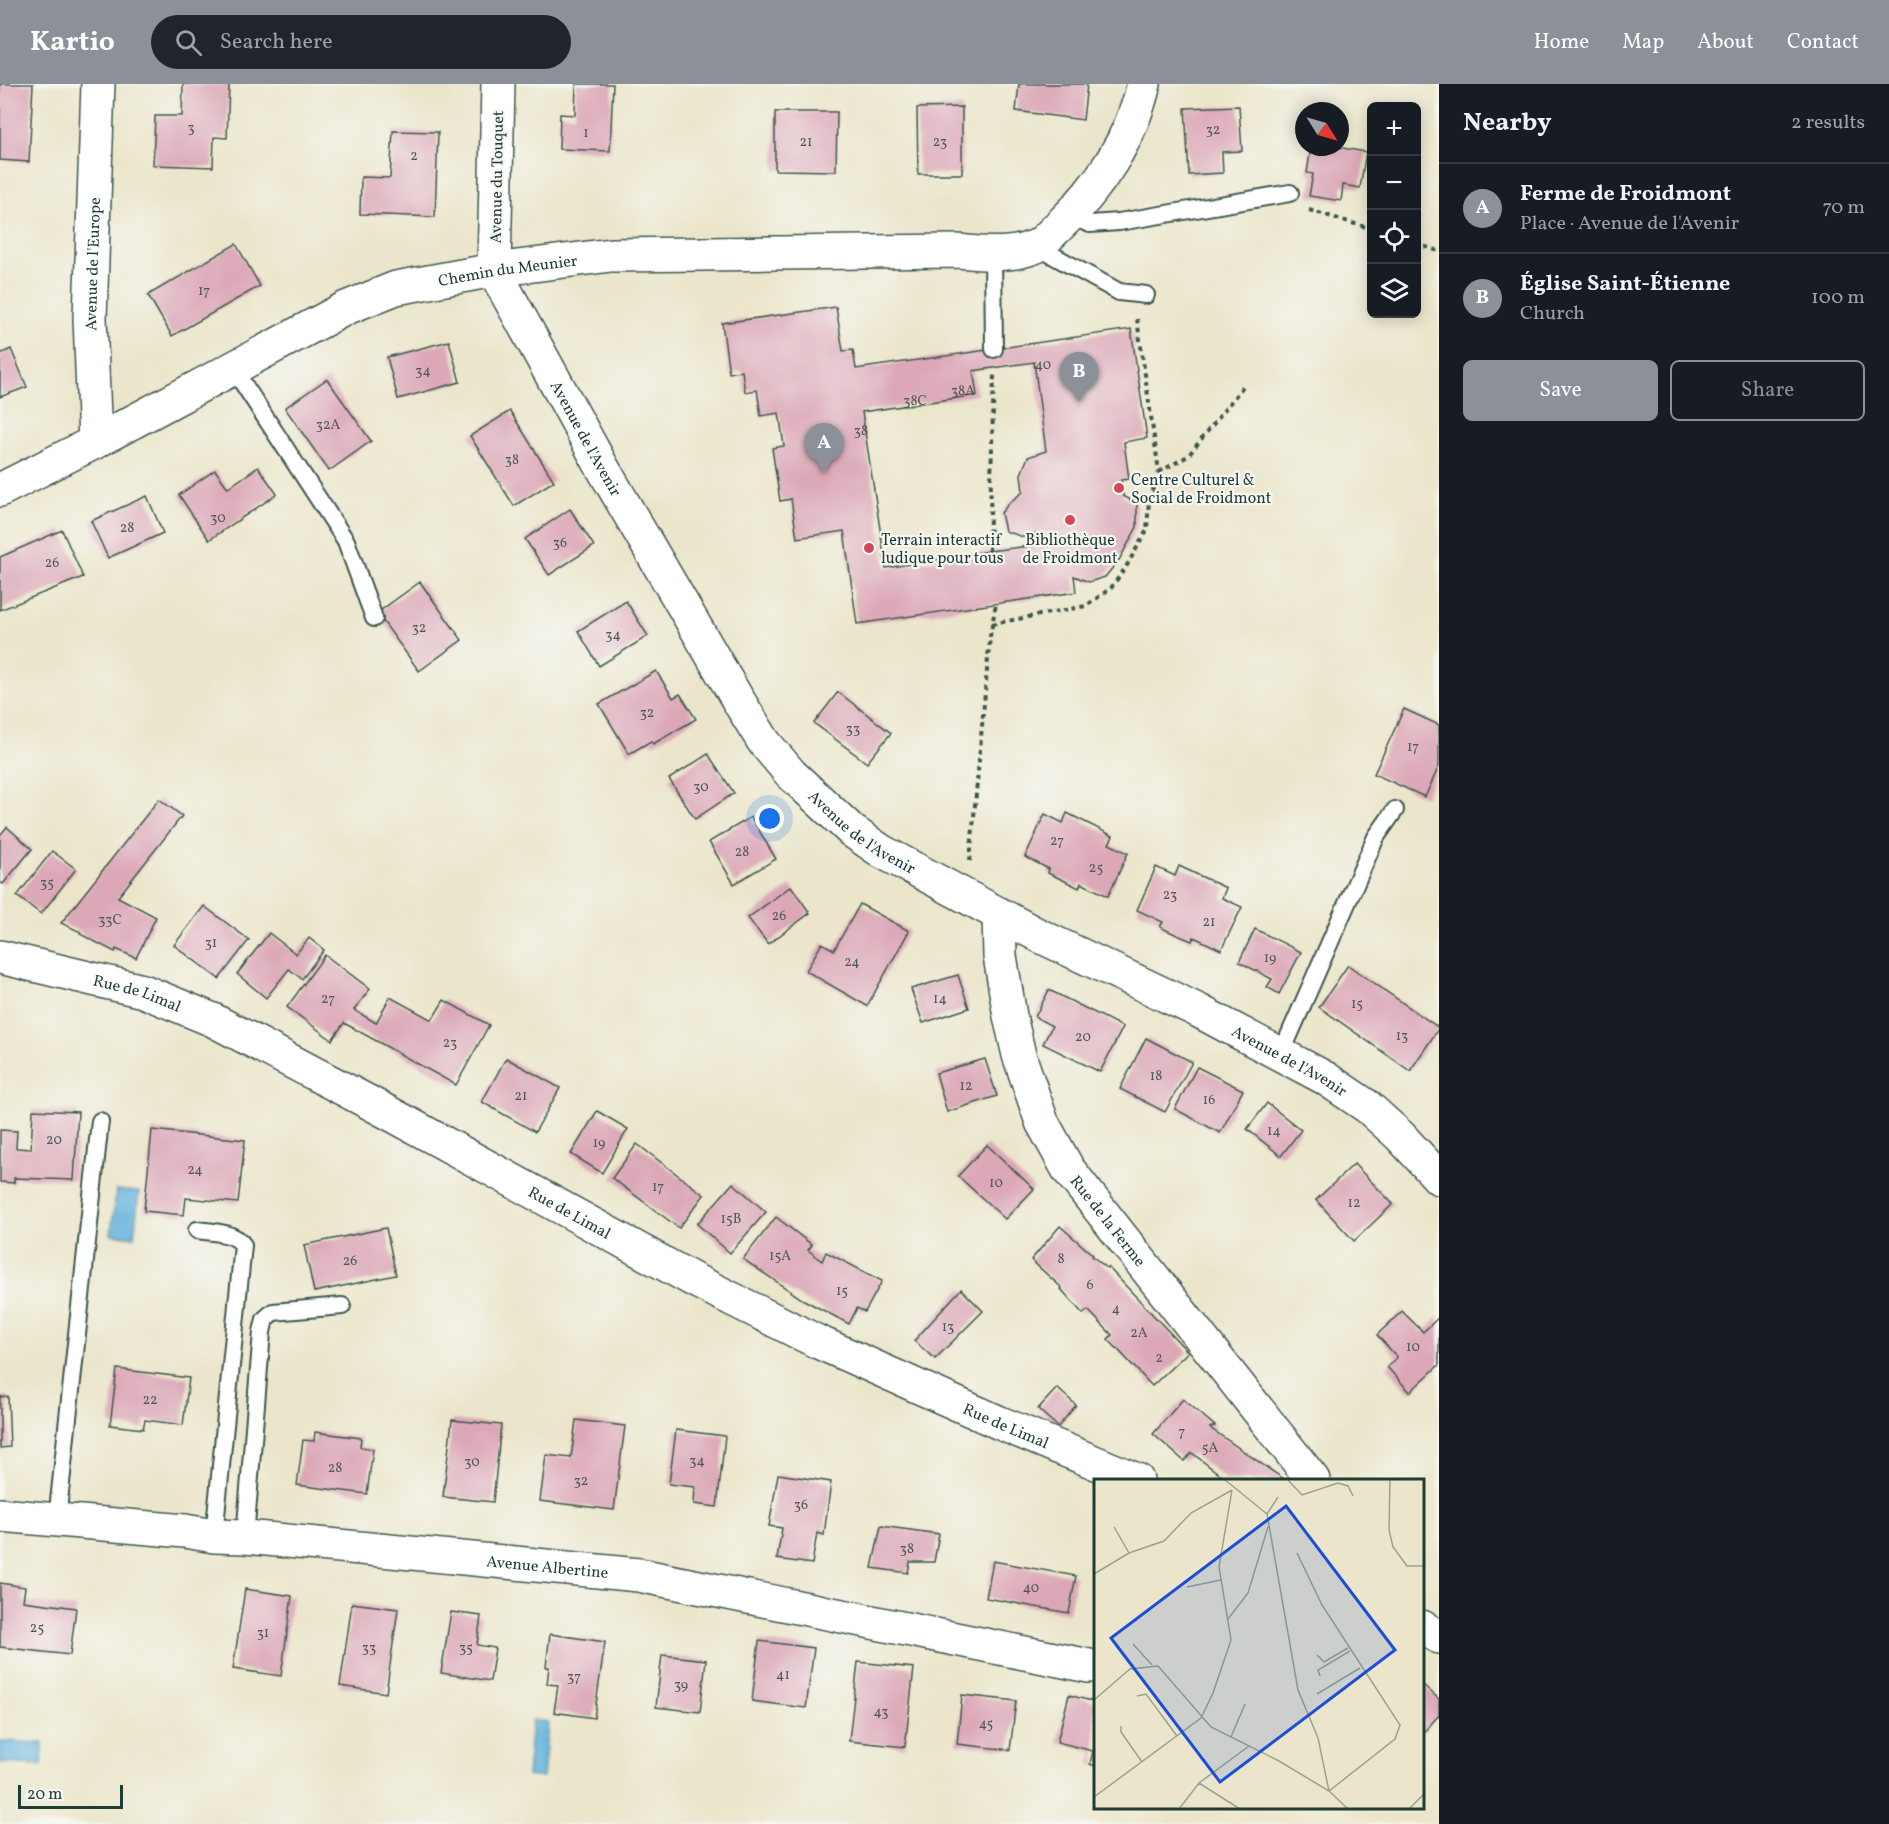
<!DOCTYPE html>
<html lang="en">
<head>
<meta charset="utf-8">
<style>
  body { margin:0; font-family:Vollkorn,serif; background:#20242c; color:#f1f3f6 }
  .controls { position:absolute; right:18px; top:18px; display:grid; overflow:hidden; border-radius:9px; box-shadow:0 3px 15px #0003 }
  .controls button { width:54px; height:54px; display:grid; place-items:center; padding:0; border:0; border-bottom:2px solid #363941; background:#171b24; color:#f1f3f6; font:30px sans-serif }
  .compass { position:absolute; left:1295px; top:18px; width:54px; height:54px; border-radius:50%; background:#171b24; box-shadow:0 3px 15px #0003; rotate:127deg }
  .scale { position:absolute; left:18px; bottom:15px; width:105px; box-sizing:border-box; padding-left:6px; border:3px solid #1f3d34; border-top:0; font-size:16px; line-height:21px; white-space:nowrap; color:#1f3d34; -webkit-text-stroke:4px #f6f6f2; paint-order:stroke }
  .you { position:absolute; left:770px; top:735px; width:21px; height:21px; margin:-15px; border:4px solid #fff; border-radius:50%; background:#1a73e8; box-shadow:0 0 0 9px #1a73e833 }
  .badge { display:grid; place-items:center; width:39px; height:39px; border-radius:50%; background:#8c9099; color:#fff; font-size:20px; font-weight:700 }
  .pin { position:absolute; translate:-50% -50px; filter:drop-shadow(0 2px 3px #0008) }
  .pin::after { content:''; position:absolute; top:32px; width:21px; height:18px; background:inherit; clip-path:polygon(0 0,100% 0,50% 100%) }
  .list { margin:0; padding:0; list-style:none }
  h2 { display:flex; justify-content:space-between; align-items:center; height:78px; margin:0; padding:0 24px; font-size:26px }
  h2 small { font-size:20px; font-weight:400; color:#9ea1a6 }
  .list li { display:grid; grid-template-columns:39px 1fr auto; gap:18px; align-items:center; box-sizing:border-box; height:90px; padding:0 24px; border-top:2px solid #363941 }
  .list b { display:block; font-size:22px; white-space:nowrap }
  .list p { margin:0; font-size:20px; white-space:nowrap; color:#9ea1a6 }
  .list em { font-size:20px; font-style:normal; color:#9ea1a6 }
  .actions { display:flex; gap:12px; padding:18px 24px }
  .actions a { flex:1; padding:14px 0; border:2px solid #8c9099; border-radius:9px; text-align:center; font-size:21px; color:#8c9099 }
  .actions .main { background:#8c9099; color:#fff }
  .icon { flex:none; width:33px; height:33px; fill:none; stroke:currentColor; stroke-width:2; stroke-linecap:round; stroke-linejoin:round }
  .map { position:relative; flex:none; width:1439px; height:1740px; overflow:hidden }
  header { display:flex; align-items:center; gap:36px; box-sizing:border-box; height:84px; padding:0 30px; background:#8c9099; color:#fff }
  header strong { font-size:28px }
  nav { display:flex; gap:33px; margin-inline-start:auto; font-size:21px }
  .search { width:420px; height:54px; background:#20242c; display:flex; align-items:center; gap:15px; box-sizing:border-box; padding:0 21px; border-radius:33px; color:#9ea1a6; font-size:22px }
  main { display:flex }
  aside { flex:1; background:#171b24 }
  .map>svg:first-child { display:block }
</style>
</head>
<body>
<header>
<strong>Kartio</strong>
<div class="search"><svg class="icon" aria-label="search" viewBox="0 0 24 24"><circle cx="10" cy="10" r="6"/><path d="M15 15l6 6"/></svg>Search here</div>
<nav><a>Home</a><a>Map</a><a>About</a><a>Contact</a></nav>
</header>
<main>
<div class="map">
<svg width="1439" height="1740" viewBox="0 0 1439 1740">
  <rect width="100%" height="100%" fill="#f6f6f2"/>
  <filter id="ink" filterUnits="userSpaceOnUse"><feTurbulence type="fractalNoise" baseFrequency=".0167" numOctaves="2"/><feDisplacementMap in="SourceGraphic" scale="12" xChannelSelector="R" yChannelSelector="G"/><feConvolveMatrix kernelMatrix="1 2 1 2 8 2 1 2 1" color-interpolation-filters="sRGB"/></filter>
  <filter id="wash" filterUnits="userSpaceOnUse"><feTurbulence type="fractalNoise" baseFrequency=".008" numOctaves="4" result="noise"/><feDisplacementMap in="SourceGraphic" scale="24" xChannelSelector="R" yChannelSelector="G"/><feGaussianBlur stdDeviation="1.35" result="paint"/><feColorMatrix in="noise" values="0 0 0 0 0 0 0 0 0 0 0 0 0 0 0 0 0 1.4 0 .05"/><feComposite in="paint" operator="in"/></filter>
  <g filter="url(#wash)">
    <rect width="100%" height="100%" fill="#ebe6cb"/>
    <g fill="#62b2dd" stroke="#407888" stroke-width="1.5">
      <path d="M116,1106l23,2 -5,45 -23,-3z"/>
      <path d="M532,1636l16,2 -5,56 -16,-2z"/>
      <path d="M0,1657l43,2 -1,22 -42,-2z"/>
    </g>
    <g id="blocks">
      <g fill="#dca8b7" fill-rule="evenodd">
        <path d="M0,0h33l-4,78 -29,-2z"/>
        <path d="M183,0h46l-2,54 -13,-1 -1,30 -60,-2 2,-49h27z"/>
        <path d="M576,0h37l-3,67 -51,-2 1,-35 15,1z"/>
        <path d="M1019,0h68l-4,36 -67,-9z"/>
        <path d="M1239,22l3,45 -20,1 1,21 -34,2 -4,-67z"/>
        <path d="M962,23v67h-44l-1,-66z"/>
        <path d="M775,28h62l-1,59 -61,-1z"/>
        <path d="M393,47l45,1 -3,85 -75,-3 1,-37 29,1z"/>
        <path d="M1311,63h26l29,5 -6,36 -17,-3 -2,16 -32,-5 4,-22 -6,-1z"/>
        <path d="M236,160l24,42 -88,50 -24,-41z"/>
        <path d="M836,223l7,44 10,-1 3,19 275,-40 16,109 -23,4 5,37 -8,1 2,16 14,7v24l-18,33 -14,17 -16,5 -15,-6 2,16 -219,32 -13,-93 -47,7 -6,-39 -11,2 -8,-53 12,-2 -5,-33 -18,3 -4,-26 -12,2 -3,-21 -13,2 -7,-50zM1034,278l12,89 -18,6 -7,17 2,18 -13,10 -9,11 4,18 18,6 13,-4 2,12 -49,6 -103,17 -24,-156 115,-17 -4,-24z"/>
        <path d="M449,257l11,41 -62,17 -11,-42z"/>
        <path d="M11,265l16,38 -27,10v-43z"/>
        <path d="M327,295l44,62 -42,30 -44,-63z"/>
        <path d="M510,327l44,70 -40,25 -44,-70z"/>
        <path d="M258,383l19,27 -68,46 -30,-45 36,-25 13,18z"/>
        <path d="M147,412l16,37 -55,25 -17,-37z"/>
        <path d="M570,425l24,37 -45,29 -24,-36z"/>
        <path d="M62,446l21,47 -83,33v-53z"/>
        <path d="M420,498l42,58 -43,31 -42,-58z"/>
        <path d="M626,517l22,35 -49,30 -21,-35z"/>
        <path d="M656,587l17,27 7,-4 16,25 -43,25 -2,-3 -22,13 -30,-50z"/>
        <path d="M838,608l53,41 -24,30 -53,-40z"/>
        <path d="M1404,625l35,16v41l-14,31 -51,-23z"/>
        <path d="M708,670l26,39 -39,26 -26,-40z"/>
        <path d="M159,715l23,17 -64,81 38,20 -20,41 -20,-9 -1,3 -35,-18 1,-2 -20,-9z"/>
        <path d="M1067,729l46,23 -4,8 19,9 -20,43 -27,-13 -2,5 -16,-8 -15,-7 1,-4 -24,-12 20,-43 18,9z"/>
        <path d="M751,733l25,42 -42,25 -25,-42z"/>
        <path d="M7,743l25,22 -29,35 -3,-2v-47z"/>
        <path d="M52,767l24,18 -35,45 -24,-18z"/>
        <path d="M1179,782l47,22 -4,10 20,9 -21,43 -27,-13 -2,4 -15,-6 -17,-8 3,-5 -26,-12 19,-43 19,9z"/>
        <path d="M791,802l19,27 -42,31 -20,-26z"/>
        <path d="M860,820l49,27 -42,75 -61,-35 16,-28 12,7z"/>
        <path d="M204,822l45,34 -30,39 -45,-34z"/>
        <path d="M1255,845l46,23 -22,42 -12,-7 5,-8 -33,-17z"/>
        <path d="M269,849l27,21 13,-16 15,12 -22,29 -13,-10 -23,29 -29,-24z"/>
        <path d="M325,871l45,34 -16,21 22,13 14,-26 42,23 12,-20 45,25 -33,60 -112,-62 -12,17 -45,-33z"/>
        <path d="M1348,881l91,63 -29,43 -91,-64z"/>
        <path d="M958,891l11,33 -46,15 -12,-34z"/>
        <path d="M1049,906l74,37 -23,45 -57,-28 9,-18 -17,-9z"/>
        <path d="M1146,954l46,24 -27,50 -45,-23z"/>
        <path d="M506,974l54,30 -25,44 -53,-30z"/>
        <path d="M985,975l12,37 -50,16 -11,-39z"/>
        <path d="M1197,983l46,23 -23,43 -45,-24z"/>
        <path d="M1267,1019l34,27 -20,26 -34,-27z"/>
        <path d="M33,1026l45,2 -4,68 -60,-2v5l-14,-1v-52l17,1 -1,17 15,1z"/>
        <path d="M597,1027l31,18 -26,44 -31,-19z"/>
        <path d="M152,1046l93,10 -7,63 -52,-5 -2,17 -40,-4z"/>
        <path d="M637,1060l67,51 -25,33 -67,-50z"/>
        <path d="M987,1061l47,44 -29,30 -47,-43z"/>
        <path d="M1354,1080l39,40 -39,37 -38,-41z"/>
        <path d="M733,1099l33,29 -36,41 -33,-29z"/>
        <path d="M776,1133l36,28 -4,5 14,11 4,-9 56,29 -17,31 -8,-4 -8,16 -47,-25 -59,-40z"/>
        <path d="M1060,1142l33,29 -1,1 15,12 1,-1 80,85 -36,34 -44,-47 4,-4 -24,-25 -5,4 -22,-25 1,-1 -31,-28z"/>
        <path d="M386,1144l10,47 -82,17 -10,-47z"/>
        <path d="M961,1205l22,22 -48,48 -21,-18z"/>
        <path d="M1402,1227l21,21 16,-15v48l-29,27 -23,-25 10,-10 -20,-22z"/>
        <path d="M117,1285l72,9 -6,47 -38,-5 -2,9 -33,-4z"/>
        <path d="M1057,1304l19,17 -18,22 -20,-18z"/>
        <path d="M8,1312l2,51 -10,1v-51z"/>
        <path d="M1183,1315l32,27 -5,2 75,52h-58l-35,-27 -8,8 -31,-27z"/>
        <path d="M452,1336l49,5 -8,77 -50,-5z"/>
        <path d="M576,1336l49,6 -11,84 -74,-9 6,-46 25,3z"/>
        <path d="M676,1346l49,6 -8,71 -23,-3 1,-17 -26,-3z"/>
        <path d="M315,1348l46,6 -1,9 13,2 -6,45 -70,-9 6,-45 11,1z"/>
        <path d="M778,1390l53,8 -7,53 -7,-2 -5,31 -35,-5 5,-31 -13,-2z"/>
        <path d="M881,1442l58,8 -5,28h-24l-2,11 -36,-5z"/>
        <path d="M993,1477l83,15 -7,37 -83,-15z"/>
        <path d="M0,1499l25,4 -2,14 53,7 -6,47 -70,-8z"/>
        <path d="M245,1505l47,7 -11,80 -48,-7z"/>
        <path d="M352,1519l46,6 -12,84 -46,-7z"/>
        <path d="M451,1528l30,4 -4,29 18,3 -5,33 -49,-8z"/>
        <path d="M550,1550l55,8 -11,76 -40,-6 4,-27 -11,-1 2,-17h-3z"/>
        <path d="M759,1557l55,7 -8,60 -54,-7z"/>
        <path d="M662,1571l44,5 -6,52 -44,-5z"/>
        <path d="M858,1578l56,6 -9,79 -56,-6z"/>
        <path d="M1422,1600l17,15v16l-17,19z"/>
        <path d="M962,1611l54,6 -6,49 -53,-6z"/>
        <path d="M1069,1611l26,7v64l-5,-2 3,-13 -36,-9z"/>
      </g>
    </g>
  </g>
  <g filter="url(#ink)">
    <use href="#blocks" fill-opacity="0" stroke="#3e564b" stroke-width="1.5"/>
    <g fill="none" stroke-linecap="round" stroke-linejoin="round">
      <defs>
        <g id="service">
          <path d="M1070,132l20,8 29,-2 171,-29"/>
          <path d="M1036,162l83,46 27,3"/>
          <path d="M993,170l1,95"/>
          <path d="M233,284l113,173 28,77"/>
          <path d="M1281,970l95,-217 19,-27"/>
          <path d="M197,1146c14,2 38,2 46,15l-29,291"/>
          <path d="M57,1436l43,-399"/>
          <path d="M245,1453l17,-205 3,-13 8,-7 69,-6"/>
        </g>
        <g id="minor">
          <path id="s1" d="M498,0l-4,186 107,195 137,235 26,42 27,32 61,57 29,20 157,84 161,76 126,67 43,29 32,29 39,42"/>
          <path id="s2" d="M95,358l-5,-124 8,-234"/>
          <path id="s3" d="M0,406l95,-48 251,-134 50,-20 98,-18 117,-15 346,-4c26,2 52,6 77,-4 9,-3 17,-14 24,-20 41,-39 73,-88 86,-143"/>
          <path id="s4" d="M999,831l1,41 10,60 9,39 23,67 26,47 245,311"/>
          <path id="s5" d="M0,873l143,34 70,29 176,93 305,167 122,61 184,82 137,57"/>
          <path id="s6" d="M0,1431l185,16 29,5 31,1 394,38 450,91"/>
          <path d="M1422,1543l17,10"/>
        </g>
      </defs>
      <use href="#service" stroke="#3e564b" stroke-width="20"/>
      <use href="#minor" stroke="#3e564b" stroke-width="36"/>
      <g stroke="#3e564b" stroke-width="4" stroke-dasharray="4.5 4.5" stroke-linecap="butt">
        <path d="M1309,126l63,19"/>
        <path d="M1416,160l23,7"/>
        <path d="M1159,388l29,-16 56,-71"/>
        <path d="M989,467l5,-176"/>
        <path d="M992,540l94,-18 25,-18 15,-21 21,-37 2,-31 10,-27 -22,-153"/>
        <path d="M970,777l20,-225 6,-32"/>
      </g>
      <use href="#service" stroke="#fff" stroke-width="16"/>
      <use href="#minor" stroke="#fff" stroke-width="33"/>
    </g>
  </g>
  <g fill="#d1495b" stroke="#f6f6f2" stroke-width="2">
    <circle cx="1119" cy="404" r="6"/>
    <circle cx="1070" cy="436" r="6"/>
    <circle cx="869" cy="464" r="6"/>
  </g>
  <g text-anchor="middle" stroke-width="4.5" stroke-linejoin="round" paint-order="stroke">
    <g font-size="14" fill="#4e5855">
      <text x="191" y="48">3</text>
      <text x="1213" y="50">32</text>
      <text x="586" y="53">1</text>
      <text x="806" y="62">21</text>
      <text x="940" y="62">23</text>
      <text x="414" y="76">2</text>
      <text x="204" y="211">17</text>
      <text x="1043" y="285">40</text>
      <text x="423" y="291">34</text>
      <text x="963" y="311">38A</text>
      <text x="915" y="321">38C</text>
      <text x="328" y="345">32A</text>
      <text x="861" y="351">38</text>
      <text x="512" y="380">38</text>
      <text x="218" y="438">30</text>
      <text x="127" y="448">28</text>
      <text x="560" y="463">36</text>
      <text x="52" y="483">26</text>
      <text x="419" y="548">32</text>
      <text x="613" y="555">34</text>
      <text x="647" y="633">32</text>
      <text x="853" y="649">33</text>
      <text x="1413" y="667">17</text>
      <text x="701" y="707">30</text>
      <text x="1057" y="761">27</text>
      <text x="742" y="772">28</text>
      <text x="1096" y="788">25</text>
      <text x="47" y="803">35</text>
      <text x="1170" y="815">23</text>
      <text x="779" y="836">26</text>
      <text x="110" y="840">33C</text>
      <text x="1209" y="842">21</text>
      <text x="211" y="863">31</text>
      <text x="1270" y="878">19</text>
      <text x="852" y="882">24</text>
      <text x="328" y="919">27</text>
      <text x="940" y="919">14</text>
      <text x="1357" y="924">15</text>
      <text x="1402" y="956">13</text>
      <text x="1083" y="957">20</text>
      <text x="450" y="963">23</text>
      <text x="1156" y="996">18</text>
      <text x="966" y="1006">12</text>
      <text x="521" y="1016">21</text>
      <text x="1209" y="1020">16</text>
      <text x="1274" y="1051">14</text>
      <text x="54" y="1060">20</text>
      <text x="599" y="1063">19</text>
      <text x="195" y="1090">24</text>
      <text x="996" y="1103">10</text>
      <text x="658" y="1107">17</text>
      <text x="1354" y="1123">12</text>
      <text x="731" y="1139">15B</text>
      <text x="780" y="1176">15A</text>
      <text x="1061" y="1179">8</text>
      <text x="350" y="1181">26</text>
      <text x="1090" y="1205">6</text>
      <text x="842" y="1211">15</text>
      <text x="1116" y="1229">4</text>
      <text x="948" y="1247">13</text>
      <text x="1139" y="1253">2A</text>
      <text x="1413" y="1267">10</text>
      <text x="1159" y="1278">2</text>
      <text x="150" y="1320">22</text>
      <text x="1182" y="1352">7</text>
      <text x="1210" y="1368">5A</text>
      <text x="697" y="1381">34</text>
      <text x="472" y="1382">30</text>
      <text x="335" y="1388">28</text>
      <text x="581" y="1401">32</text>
      <text x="801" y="1425">36</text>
      <text x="907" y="1469">38</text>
      <text x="1031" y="1508">40</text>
      <text x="37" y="1548">25</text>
      <text x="263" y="1553">31</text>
      <text x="369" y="1568">33</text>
      <text x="466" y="1568">35</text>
      <text x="783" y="1595">41</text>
      <text x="574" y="1597">37</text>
      <text x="681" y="1605">39</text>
      <text x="881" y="1632">43</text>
      <text x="986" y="1644">45</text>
    </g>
    <g font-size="16" fill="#1f3d34" stroke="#f6f6f2">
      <text transform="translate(496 93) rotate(-89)" y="6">Avenue du Touquet</text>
      <text dy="6" stroke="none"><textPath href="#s2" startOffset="178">Avenue de l'Europe</textPath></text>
      <text dy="6" stroke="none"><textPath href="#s3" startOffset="558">Chemin du Meunier</textPath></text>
      <text dy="6" stroke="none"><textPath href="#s1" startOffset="378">Avenue de l'Avenir</textPath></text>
      <text dy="6" stroke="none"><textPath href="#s1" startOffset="864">Avenue de l'Avenir</textPath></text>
      <text dy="6" stroke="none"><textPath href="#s5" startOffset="142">Rue de Limal</textPath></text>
      <text dy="6" stroke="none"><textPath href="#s1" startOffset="1350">Avenue de l'Avenir</textPath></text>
      <text dy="6" stroke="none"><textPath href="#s5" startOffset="628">Rue de Limal</textPath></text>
      <text dy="6" stroke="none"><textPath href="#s4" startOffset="332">Rue de la Ferme</textPath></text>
      <text dy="6" stroke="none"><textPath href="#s5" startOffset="1114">Rue de Limal</textPath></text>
      <text dy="6" stroke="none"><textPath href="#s6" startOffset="550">Avenue Albertine</textPath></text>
    </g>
    <g font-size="16" fill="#1f3d34" stroke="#f6f6f2" text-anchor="start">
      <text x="1131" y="401">Centre Culturel &amp;<tspan x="1131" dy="18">Social de Froidmont</tspan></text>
      <text x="881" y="461">Terrain interactif<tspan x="881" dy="18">ludique pour tous</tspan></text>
      <text x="1070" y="461" text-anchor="middle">Bibliothèque<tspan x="1070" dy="18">de Froidmont</tspan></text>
    </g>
  </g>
  <g transform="translate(1094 1395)">
    <rect width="330" height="330" fill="#ebe6cb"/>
    <path fill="none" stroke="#99a28f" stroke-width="1.5" d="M130,0l43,35M193,0l15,16 36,-12 10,3 5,10M296,0l-1,51 4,17 14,19h17M173,35l31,176 20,48 11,53M173,35l11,-17M20,48l15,26M203,74l25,52 78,120 -5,14 -66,52M0,95l35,-21 35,-12 27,-28 41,-23M93,108l34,-7M134,140l20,-26 20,-66M39,165l19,21M223,176l7,7 24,-14M226,197l-2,-6 32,-19M223,215l43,-26M43,217l9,-2 31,42M0,221l36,-31 28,-3 53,61 68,34 50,30 19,18M27,247v6l21,30M137,258l14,-33M105,304l41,26M0,318l107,-79 12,-25 18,-53 -12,-73 13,-77M85,330l20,-26 50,-37M315,330l15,-15"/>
    <path fill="#1d4ed8" fill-opacity="0.15" stroke="#1d4ed8" stroke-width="3" d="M192,27l109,144 -175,132 -109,-144z"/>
    <rect width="330" height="330" fill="none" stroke="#1f3d34" stroke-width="3"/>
  </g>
</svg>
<div class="controls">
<button>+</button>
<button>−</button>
<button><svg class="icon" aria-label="locate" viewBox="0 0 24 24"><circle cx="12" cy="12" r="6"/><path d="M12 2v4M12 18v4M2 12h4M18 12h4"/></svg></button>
<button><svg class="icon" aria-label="layers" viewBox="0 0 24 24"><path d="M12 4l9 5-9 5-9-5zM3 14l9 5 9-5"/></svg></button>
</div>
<svg class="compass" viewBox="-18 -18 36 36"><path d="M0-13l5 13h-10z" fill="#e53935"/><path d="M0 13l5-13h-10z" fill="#9ea1a6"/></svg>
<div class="scale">20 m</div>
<div class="you"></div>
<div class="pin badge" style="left:824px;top:389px">A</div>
<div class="pin badge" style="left:1079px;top:318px">B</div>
</div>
<aside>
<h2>Nearby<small>2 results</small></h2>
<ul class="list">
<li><span class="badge">A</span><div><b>Ferme de Froidmont</b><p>Place · Avenue de l'Avenir</p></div><em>70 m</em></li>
<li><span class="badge">B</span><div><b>Église Saint-Étienne</b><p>Church</p></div><em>100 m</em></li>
</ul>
<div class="actions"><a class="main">Save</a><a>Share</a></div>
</aside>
</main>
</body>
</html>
